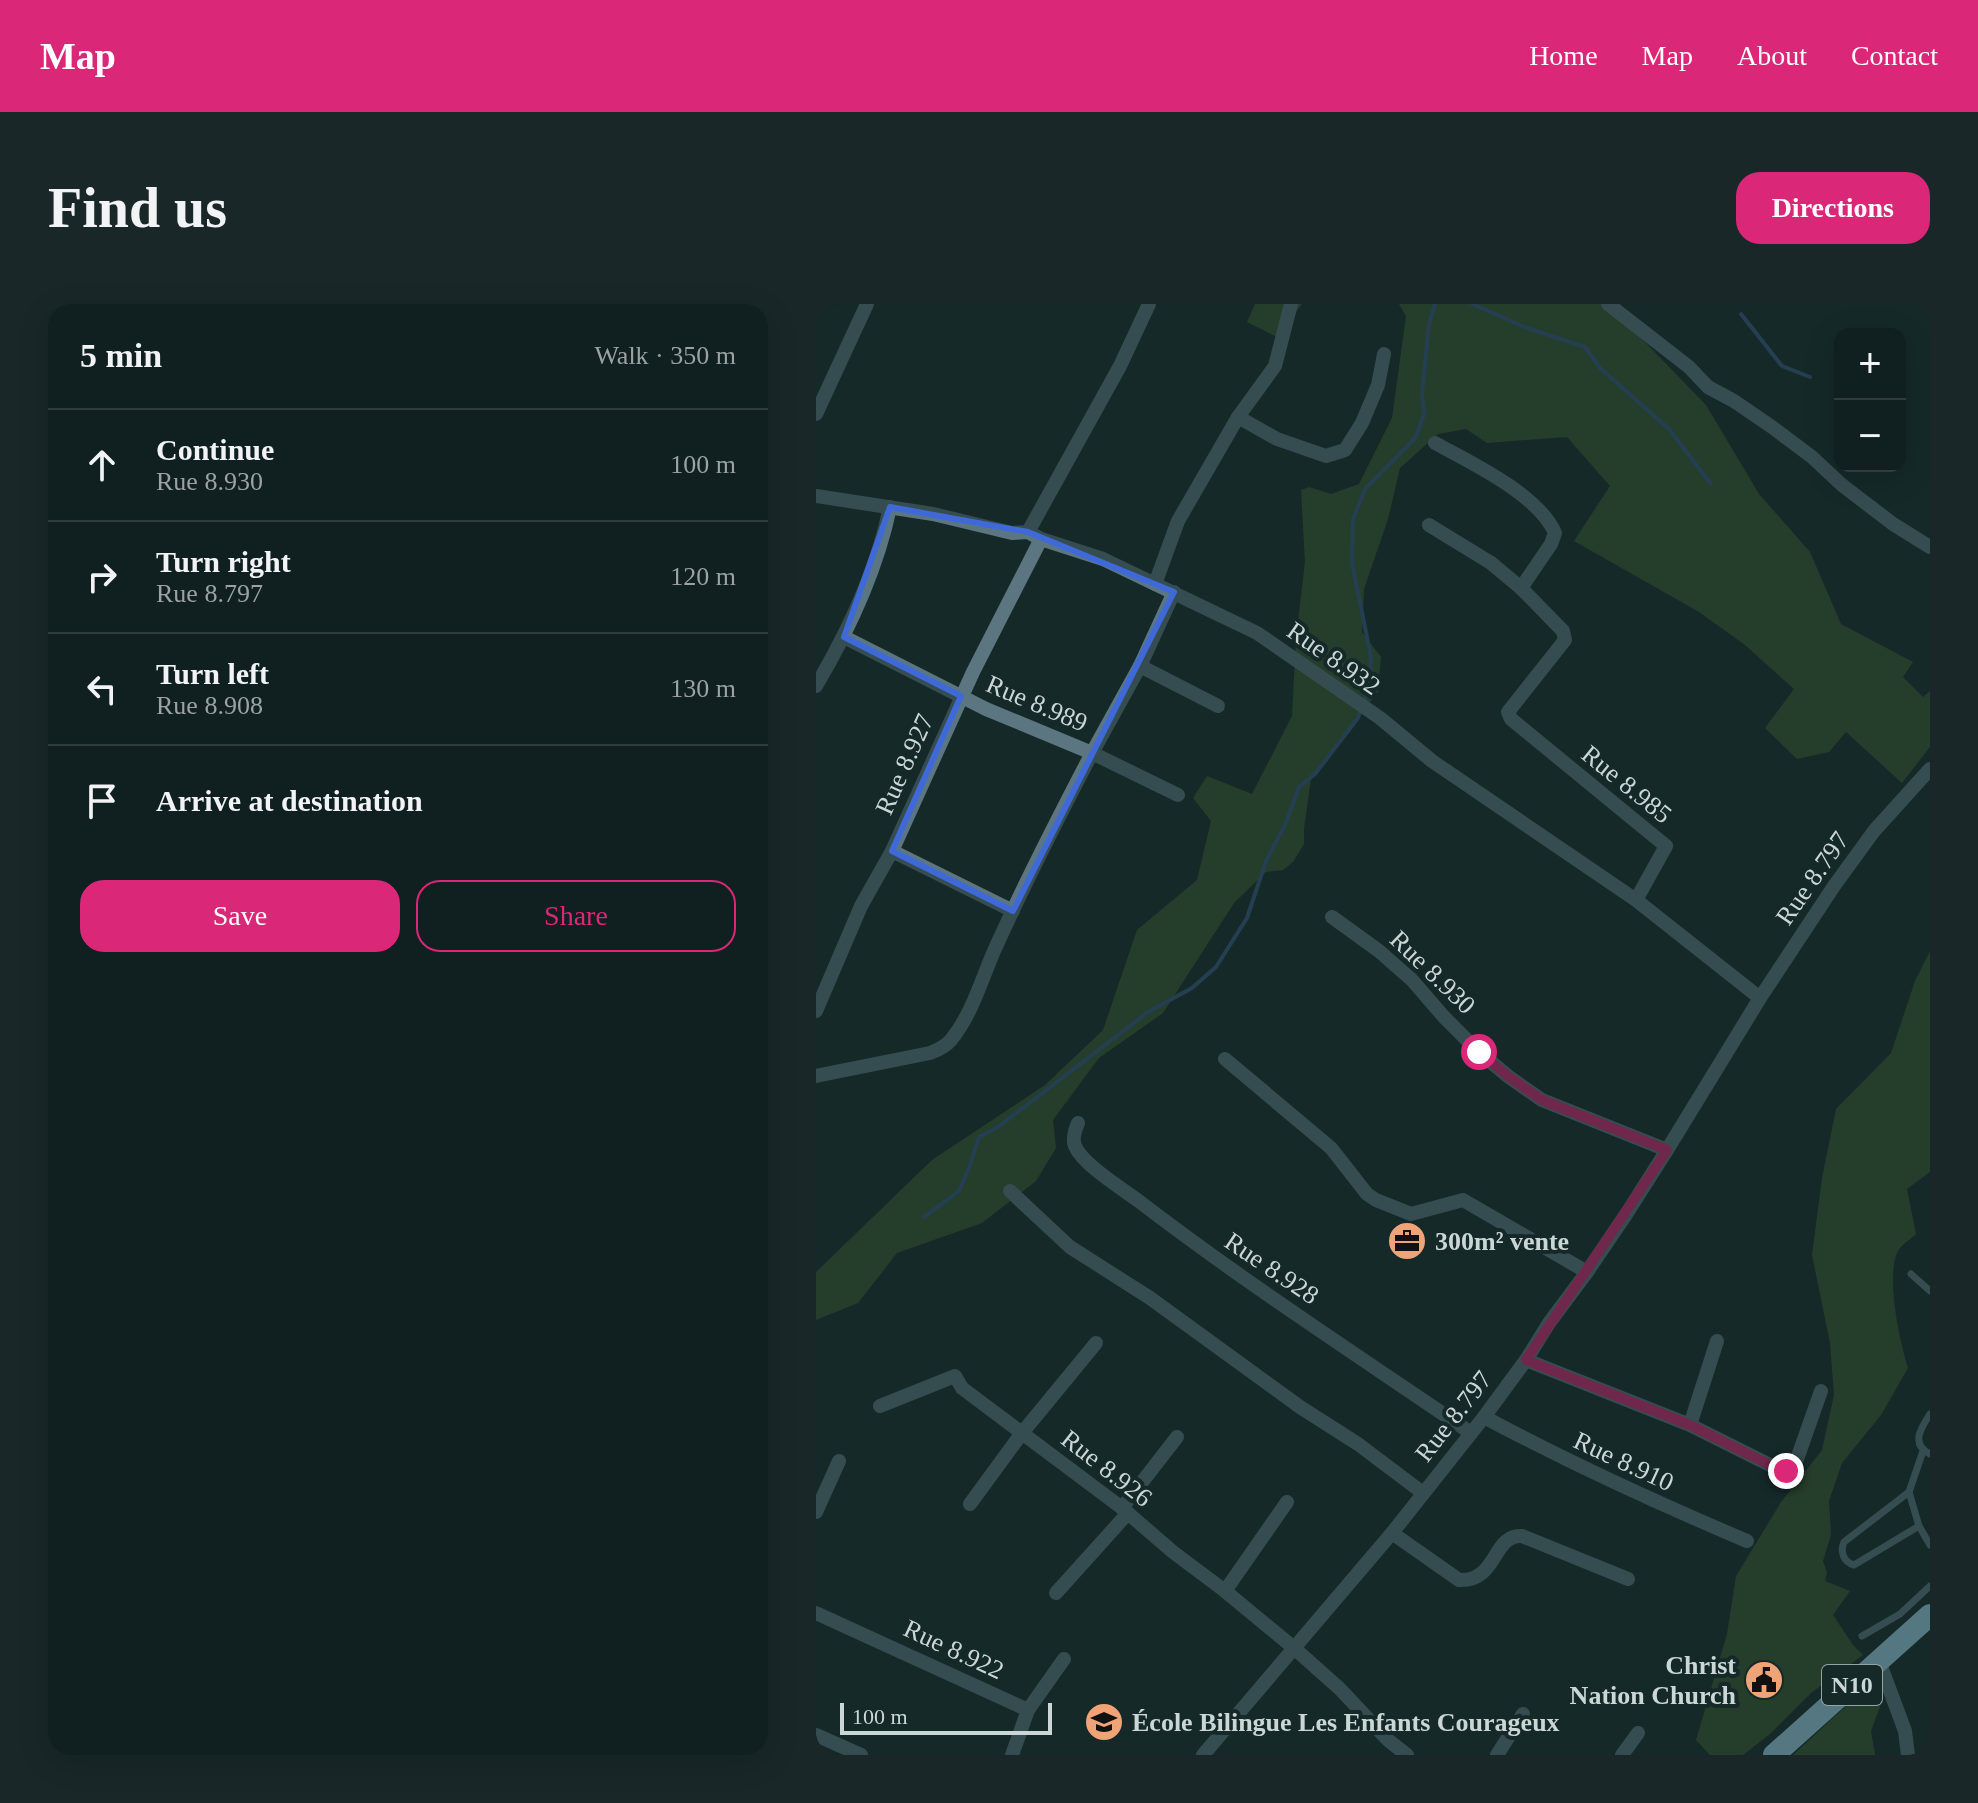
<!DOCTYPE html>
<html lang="en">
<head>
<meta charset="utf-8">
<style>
  body { margin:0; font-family:Georgia,serif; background:#192728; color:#f1f3f6 }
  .controls { position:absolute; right:24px; top:24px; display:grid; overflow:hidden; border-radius:16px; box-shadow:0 8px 32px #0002 }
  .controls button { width:72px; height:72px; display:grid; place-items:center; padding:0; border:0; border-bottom:2px solid #303d3d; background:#101f1f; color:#f1f3f6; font:40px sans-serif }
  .scale { position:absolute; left:24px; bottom:20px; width:212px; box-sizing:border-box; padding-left:8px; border:4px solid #cbd7d7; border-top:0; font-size:22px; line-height:28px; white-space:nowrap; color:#cbd7d7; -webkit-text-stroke:6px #152929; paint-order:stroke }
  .stop { position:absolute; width:24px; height:24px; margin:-18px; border:6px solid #db2777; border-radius:50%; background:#fff }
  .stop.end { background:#db2777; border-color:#fff; box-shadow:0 2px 8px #0008 }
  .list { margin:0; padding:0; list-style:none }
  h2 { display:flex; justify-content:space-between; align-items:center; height:104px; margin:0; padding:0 32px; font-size:34px }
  h2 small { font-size:26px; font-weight:400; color:#9ca2a4 }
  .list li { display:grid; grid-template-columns:52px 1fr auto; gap:24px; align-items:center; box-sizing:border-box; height:112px; padding:0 32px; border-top:2px solid #303d3d }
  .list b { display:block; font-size:30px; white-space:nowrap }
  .list p { margin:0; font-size:26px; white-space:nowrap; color:#9ca2a4 }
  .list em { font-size:26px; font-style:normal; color:#9ca2a4 }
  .actions { display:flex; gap:16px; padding:24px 32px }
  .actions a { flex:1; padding:18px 0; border:2px solid #db2777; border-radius:24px; text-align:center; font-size:28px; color:#db2777 }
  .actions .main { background:#db2777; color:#fff }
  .icon { flex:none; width:44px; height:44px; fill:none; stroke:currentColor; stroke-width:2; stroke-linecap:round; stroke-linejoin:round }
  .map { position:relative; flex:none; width:1114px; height:1451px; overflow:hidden; border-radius:24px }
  header { display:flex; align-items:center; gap:48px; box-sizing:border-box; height:112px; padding:0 40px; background:#db2777; color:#fff }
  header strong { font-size:38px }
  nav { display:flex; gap:44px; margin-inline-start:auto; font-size:28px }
  .intro { display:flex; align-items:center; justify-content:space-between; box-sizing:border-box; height:192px; padding:0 48px }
  h1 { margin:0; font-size:56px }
  .button { padding:20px 36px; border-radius:24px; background:#db2777; color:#fff; font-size:28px; font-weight:700 }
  main { display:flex; gap:48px; padding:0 48px }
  aside { flex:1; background:#101f1f; border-radius:24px; box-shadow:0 8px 32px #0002 }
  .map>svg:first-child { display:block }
</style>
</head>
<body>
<header>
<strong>Map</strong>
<nav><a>Home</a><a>Map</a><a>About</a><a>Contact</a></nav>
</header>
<div class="intro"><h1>Find us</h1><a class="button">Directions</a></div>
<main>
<aside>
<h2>5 min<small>Walk · 350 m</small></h2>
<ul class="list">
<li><svg class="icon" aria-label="ahead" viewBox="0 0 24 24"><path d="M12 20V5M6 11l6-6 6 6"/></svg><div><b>Continue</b><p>Rue 8.930</p></div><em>100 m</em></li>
<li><svg class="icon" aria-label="right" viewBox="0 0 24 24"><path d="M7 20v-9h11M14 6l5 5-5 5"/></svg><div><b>Turn right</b><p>Rue 8.797</p></div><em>120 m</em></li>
<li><svg class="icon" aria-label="left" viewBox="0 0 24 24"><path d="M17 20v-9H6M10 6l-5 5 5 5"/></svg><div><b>Turn left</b><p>Rue 8.908</p></div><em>130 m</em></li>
<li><svg class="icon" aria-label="arrive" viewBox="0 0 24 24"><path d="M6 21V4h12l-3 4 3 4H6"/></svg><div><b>Arrive at destination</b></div></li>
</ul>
<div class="actions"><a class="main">Save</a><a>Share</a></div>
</aside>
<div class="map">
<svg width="1114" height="1451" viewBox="0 0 1114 1451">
  <rect width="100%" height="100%" fill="#152929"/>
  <g fill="#38552e">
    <path d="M439,0h47l-25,33 -30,-15z"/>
    <path d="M583,0h207l4,2 96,99 53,89 51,58 31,72 72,38 -10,15 20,20 7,-6v56l-28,36 -56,-51 -17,20 -32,7 -32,-31 29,-39 -49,-44 -46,-33 -125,-71 36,-55 -43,-49 -80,6 -21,-14 -28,5 -38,34 -12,51 -24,70 -2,43 19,25 -3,35 -67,86 -7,51v15l-11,18 -10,8 -17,2 -32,31 -71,110 -64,45 -46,62 3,28 -20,33 -54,42 -85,30 -39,50 -42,17v-48l116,-112 113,-75 58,-55 34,-100 60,-50 14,-59 -18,-23 14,-22 45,18 40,-78 4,-78 9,-76 -4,-72 8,-3 22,7 28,-10 33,-66 14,-102z"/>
    <path d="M1114,647v221l-23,17 9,45c-5,5 -14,10 -18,17 -13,24 2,91 10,117l-27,47 -39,48 -13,38 2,34 -8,26 4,12 -2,8 25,10 -17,24 20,30 10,10 -52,38 -41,41 -27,21h-33l-14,-15 31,-106 9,-58 45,-74 41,-52 12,-55 -4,-52 -18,-88 10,-77 14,-69 55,-56 24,-72z"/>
    <path d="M1056,1378l9,22 -10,27 4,24h-82z"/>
  </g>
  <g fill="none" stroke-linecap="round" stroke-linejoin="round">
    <g stroke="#3a5880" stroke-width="4">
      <path d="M656,0l55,24 58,19 15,21 68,60 43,56"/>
      <path d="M925,10l41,52 28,11"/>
      <path d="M548,397l5,-11 2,-33 -19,-94 1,-44 12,-30 51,-52 8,-23 -2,-21 7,-69 6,-20"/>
      <path d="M108,913l35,-26 10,-23 10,-31 19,-10 150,-115 44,-24 24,-21 31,-49 19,-57 20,-38 13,-36 16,-13 43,-56 3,-9"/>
    </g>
    <g stroke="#5c7681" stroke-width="7">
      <path d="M1095,970l19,17"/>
      <path d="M1114,1110c-9,14 -20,30 0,40"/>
      <path d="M1107,1147l-14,41 10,34 11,19"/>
      <path d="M1093,1188l-65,50c-4,9 -1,20 10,23l65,-39"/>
      <path d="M1046,1332l38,-22 30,-28"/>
    </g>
    <g stroke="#5c7681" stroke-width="14">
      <path d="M792,0l81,63 19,20 26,14 38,26 40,30 30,28 51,39 37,23"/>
      <path d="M0,110l51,-110"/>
      <path d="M422,113l39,22 49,17 19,-6 17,-27 16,-38 6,-31"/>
      <path d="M619,139c36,20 103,51 120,90l-4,11 -30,44 42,43 2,9 -57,72 3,7 155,127 -30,54"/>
      <path d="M0,192l117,18 79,19 16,-1 13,7 62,20 154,74 123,85 52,43 204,139 124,98"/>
      <path d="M613,221l62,38 30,25"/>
      <path d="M212,228l92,-166 29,-62"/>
      <path d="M339,280l23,-63 60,-104 37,-51 16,-62"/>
      <path d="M28,333l142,72 106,44 48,-87 34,-74"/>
      <path d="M324,362l78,40"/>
      <path d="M0,382c33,-56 61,-116 74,-179"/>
      <path d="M76,547l121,60"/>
      <path d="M516,613l47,34 33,29 32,37 35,35 30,25 33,23 125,50"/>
      <path d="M0,707l45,-105 31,-55 81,-179 68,-133"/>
      <path d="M409,755l106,89 36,46 9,6 35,14 52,-14 124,72"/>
      <path d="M0,772l114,-23c8,-3 16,-7 21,-13 21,-26 30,-59 43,-89 30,-67 64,-133 98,-198l86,42"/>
      <path d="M262,819c-3,7 -6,16 -3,23 8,19 48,43 65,56 107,82 220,155 331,231"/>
      <path d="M194,887l60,56 80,51 150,109 58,37 65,49"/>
      <path d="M710,1056l164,65 88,44 8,2 10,-9 25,-71"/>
      <path d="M64,1102l75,-30 7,12 160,120 51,44 52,39 69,57 46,41 48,51 19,15"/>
      <path d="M668,1113c86,46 173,86 263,124"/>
      <path d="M874,1121l27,-84"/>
      <path d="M154,1200l52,-71 74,-90"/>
      <path d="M306,1204l55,-71"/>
      <path d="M0,1208l23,-51"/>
      <path d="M576,1229l67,47c39,2 33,-46 63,-44l106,43"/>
      <path d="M409,1287l62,-89"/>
      <path d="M240,1289l72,-80"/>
      <path d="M0,1309l212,97"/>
      <path d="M1063,1357l26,70 3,24"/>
      <path d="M0,1431l45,20"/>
      <path d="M196,1451l16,-45 36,-51"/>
      <path d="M387,1451l189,-222 92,-116 42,-57 23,-37 38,-51 40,-59 40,-63 93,-152 74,-112 40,-55 56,-62"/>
      <path d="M681,1451l26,-41"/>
      <path d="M806,1451l16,-22"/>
    </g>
    <path stroke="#a2d6ed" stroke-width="22" d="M958,1451l156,-140"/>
  </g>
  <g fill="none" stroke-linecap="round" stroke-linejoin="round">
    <path stroke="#db2777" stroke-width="10" d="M663,748l30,25 33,23 125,50 -141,210 164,65 88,44 8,2"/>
  </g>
  <path d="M0 0H1114V1451H0ZM74,203l138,25 146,60 -161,319 -121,-60 69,-155 -117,-59z" fill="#152929" fill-opacity=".55" fill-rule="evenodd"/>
  <path fill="none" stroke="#4069d8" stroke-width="6" stroke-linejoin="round" d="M74,203l138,25 146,60 -161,319 -121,-60 69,-155 -117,-59z"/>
  <defs>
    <symbol id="office-disc" viewBox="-11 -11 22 22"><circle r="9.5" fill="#efa377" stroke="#152929"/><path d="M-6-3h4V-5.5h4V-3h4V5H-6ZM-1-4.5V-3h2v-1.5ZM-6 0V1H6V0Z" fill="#111"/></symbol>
    <symbol id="civic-disc" viewBox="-11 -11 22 22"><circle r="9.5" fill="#efa377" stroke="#152929"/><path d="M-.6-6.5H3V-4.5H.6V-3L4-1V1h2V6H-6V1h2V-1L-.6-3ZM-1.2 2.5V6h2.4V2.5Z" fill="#111"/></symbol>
    <symbol id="school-disc" viewBox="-11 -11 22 22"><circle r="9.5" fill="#efa377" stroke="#152929"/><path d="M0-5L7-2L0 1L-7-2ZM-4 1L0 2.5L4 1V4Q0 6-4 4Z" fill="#111"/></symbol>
  </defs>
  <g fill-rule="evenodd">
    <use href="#office-disc" x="569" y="915" width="44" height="44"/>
    <use href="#civic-disc" x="926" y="1354" width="44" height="44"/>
    <use href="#school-disc" x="266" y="1396" width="44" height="44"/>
  </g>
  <g text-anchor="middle" stroke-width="8" stroke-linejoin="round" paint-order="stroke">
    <rect fill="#152929" stroke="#94a3a3" stroke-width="2" x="1006" y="1361" width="60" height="40" rx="6"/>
    <g font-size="24" font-weight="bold" fill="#cbd7d7">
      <text x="1036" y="1389">N10</text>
    </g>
    <g font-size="26" fill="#cbd7d7" stroke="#152929">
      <text transform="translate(518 354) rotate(35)" y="9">Rue 8.932</text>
      <text transform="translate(221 399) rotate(23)" y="9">Rue 8.989</text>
      <text transform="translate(88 460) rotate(-66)" y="9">Rue 8.927</text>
      <text transform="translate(811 480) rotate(39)" y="9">Rue 8.985</text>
      <text transform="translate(996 574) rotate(-55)" y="9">Rue 8.797</text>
      <text transform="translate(617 668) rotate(44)" y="9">Rue 8.930</text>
      <text transform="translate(456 964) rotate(34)" y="9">Rue 8.928</text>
      <text transform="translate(637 1112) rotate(-52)" y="9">Rue 8.797</text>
      <text transform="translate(808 1157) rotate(25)" y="9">Rue 8.910</text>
      <text transform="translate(291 1164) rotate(38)" y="9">Rue 8.926</text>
      <text transform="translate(138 1345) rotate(25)" y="9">Rue 8.922</text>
    </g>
    <g font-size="26" font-weight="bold" fill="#cbd7d7" stroke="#152929" text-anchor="start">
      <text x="619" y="946">300m² vente</text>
      <text x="920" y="1370" text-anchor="end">Christ<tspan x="920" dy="30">Nation Church</tspan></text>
      <text x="316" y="1427">École Bilingue Les Enfants Courageux</text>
    </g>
  </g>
</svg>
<div class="controls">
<button>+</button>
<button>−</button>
</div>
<div class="scale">100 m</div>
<div class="stop" style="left:663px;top:748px"></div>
<div class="stop end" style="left:970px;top:1167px"></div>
</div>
</main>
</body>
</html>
